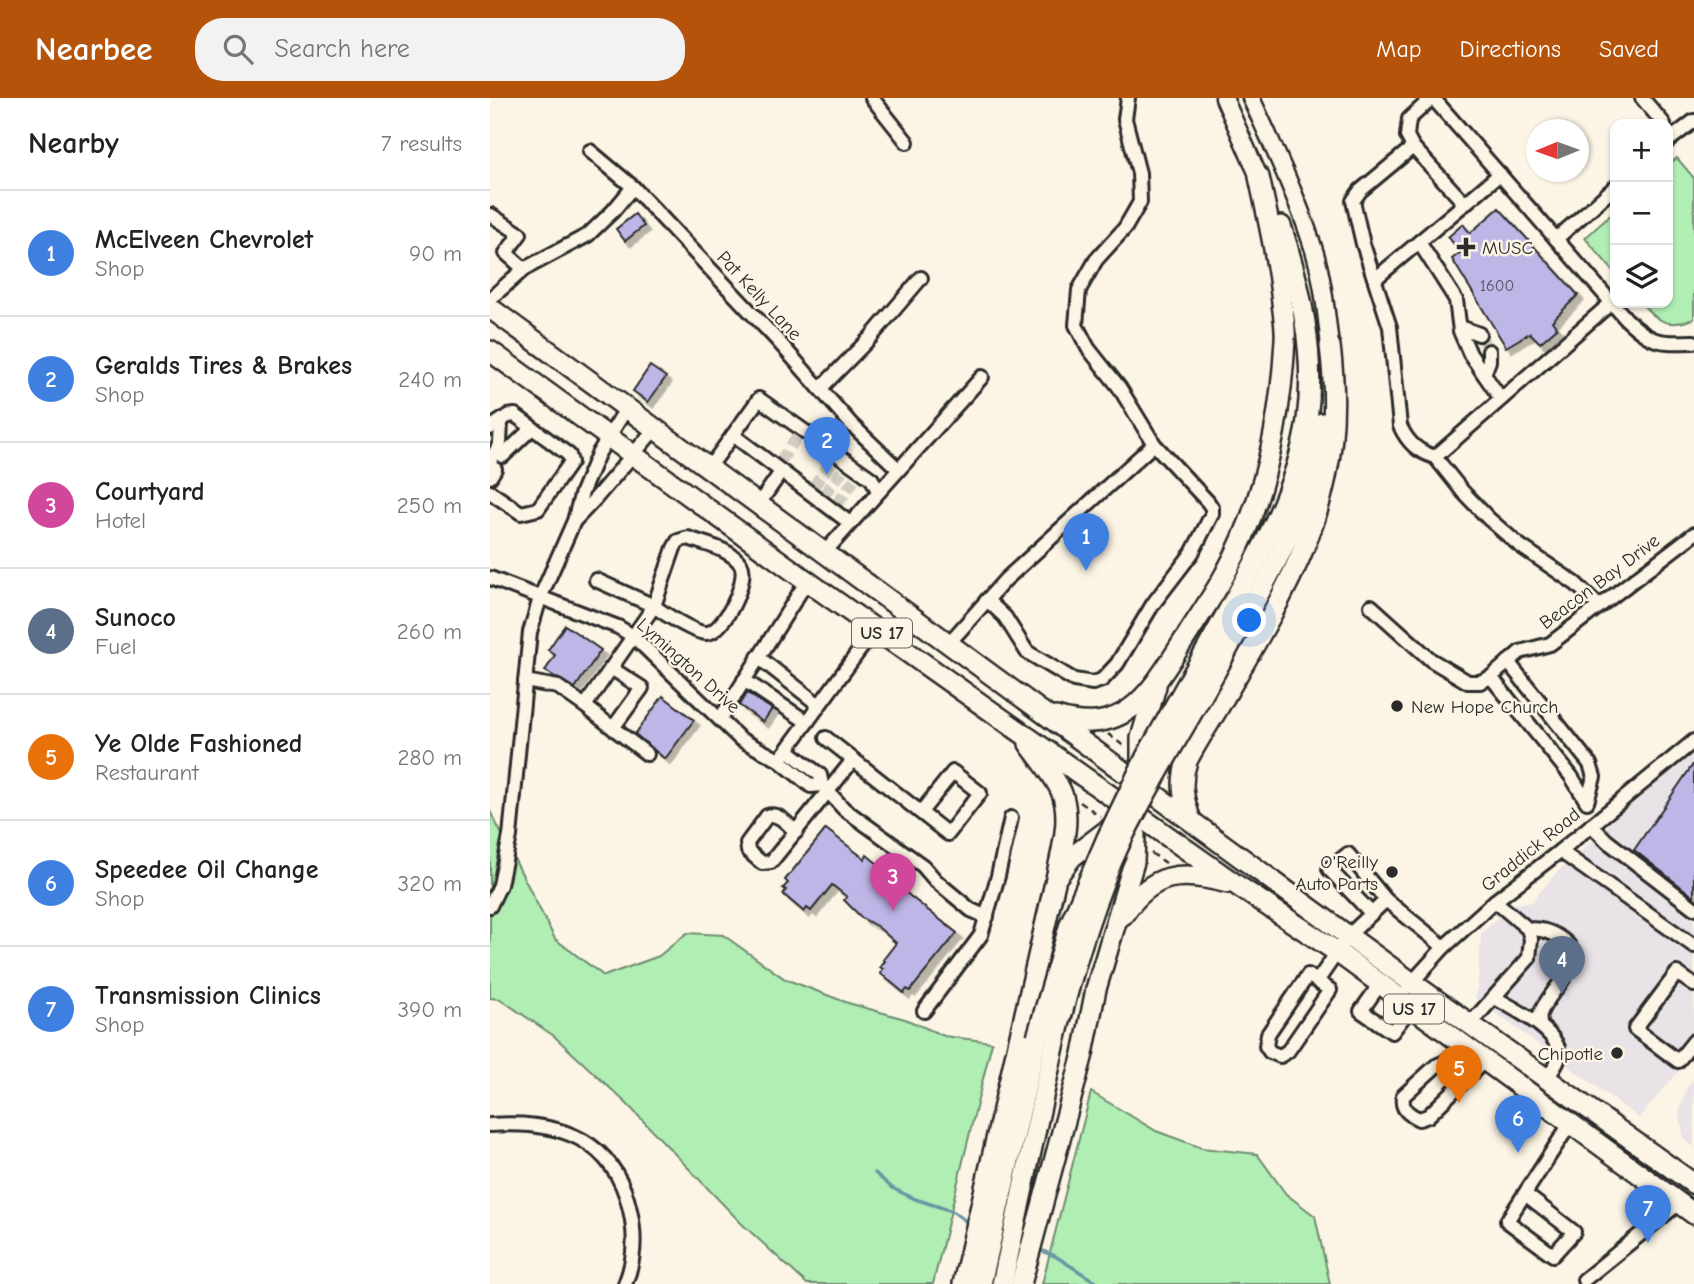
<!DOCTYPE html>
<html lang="en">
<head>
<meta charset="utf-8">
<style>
  body { margin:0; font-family:"Comic Neue",sans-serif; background:#f2f2f2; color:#222 }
  .controls { position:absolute; right:21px; top:21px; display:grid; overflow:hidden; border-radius:14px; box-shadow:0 2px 5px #0004 }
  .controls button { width:63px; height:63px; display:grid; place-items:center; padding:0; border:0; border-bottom:2px solid #e0e0e0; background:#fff; color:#222; font:35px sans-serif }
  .compass { position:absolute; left:1036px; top:21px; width:63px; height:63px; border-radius:50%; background:#fff; box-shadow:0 2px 5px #0004; rotate:269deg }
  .you { position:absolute; left:760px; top:523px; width:24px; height:24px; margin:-18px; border:5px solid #fff; border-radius:50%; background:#1a73e8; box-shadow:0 0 0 10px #1a73e833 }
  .badge { display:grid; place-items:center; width:46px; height:46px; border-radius:50%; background:#b45309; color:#fff; font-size:23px; font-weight:700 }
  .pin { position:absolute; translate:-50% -58px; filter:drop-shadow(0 2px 4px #0008) }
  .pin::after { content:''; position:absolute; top:37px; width:24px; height:21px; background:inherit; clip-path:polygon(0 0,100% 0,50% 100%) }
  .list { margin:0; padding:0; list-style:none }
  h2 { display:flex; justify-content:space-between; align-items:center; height:91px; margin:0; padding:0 28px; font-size:30px }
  h2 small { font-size:23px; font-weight:400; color:#767676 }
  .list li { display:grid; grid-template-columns:46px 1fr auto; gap:21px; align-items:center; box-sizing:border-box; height:126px; padding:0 28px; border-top:2px solid #e0e0e0 }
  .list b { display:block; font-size:26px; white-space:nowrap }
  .list p { margin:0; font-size:23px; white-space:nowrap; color:#767676 }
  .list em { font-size:23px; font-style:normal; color:#767676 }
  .icon { flex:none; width:38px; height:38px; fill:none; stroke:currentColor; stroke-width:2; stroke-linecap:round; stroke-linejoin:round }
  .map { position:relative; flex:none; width:1204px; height:1186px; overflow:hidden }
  header { display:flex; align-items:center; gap:42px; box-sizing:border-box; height:98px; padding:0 35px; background:#b45309; color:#fff }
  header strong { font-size:33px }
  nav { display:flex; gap:38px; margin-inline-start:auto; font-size:24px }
  .search { width:490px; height:63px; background:#f2f2f2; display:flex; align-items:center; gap:18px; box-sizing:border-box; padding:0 24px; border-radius:28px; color:#767676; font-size:26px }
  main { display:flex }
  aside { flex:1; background:#fff }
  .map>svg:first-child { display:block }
</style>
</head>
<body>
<header>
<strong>Nearbee</strong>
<div class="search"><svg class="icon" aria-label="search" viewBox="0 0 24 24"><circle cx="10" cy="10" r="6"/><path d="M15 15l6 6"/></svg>Search here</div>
<nav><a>Map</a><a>Directions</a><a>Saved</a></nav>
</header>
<main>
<aside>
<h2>Nearby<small>7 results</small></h2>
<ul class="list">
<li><span class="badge" style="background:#3f7fe0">1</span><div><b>McElveen Chevrolet</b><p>Shop</p></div><em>90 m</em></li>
<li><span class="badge" style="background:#3f7fe0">2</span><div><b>Geralds Tires &amp; Brakes</b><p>Shop</p></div><em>240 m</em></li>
<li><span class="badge" style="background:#d1479c">3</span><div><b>Courtyard</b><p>Hotel</p></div><em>250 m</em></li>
<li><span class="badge" style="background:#5c6f8a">4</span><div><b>Sunoco</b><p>Fuel</p></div><em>260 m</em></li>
<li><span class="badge" style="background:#e8710a">5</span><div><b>Ye Olde Fashioned</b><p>Restaurant</p></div><em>280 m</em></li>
<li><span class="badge" style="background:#3f7fe0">6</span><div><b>Speedee Oil Change</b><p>Shop</p></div><em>320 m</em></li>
<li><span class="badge" style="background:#3f7fe0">7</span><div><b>Transmission Clinics</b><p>Shop</p></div><em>390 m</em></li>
</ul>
</aside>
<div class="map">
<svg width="1204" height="1186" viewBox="0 0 1204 1186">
  <defs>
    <filter id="shadow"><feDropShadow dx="5.5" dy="5.5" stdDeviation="0" flood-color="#0004"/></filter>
  </defs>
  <rect width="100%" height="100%" fill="#fcf5e5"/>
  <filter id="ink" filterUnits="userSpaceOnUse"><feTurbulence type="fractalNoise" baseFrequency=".0143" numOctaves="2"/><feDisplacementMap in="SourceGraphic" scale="14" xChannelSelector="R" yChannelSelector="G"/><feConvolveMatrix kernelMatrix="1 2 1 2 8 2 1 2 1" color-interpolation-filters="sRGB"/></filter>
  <g filter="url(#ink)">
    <g fill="#e9e2e6">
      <path d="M1204,654v301l-55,65 -164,-120 3,-13 3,-51 31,-30 20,-2 24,-29 39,-34 20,-21z"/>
      <path d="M1204,981v69l-10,-10 -5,-26 8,-25z"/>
    </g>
    <g fill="#b0eeb4" stroke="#6e8c70" stroke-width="2">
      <path d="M1187,60l17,20v141c-26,9 -35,4 -53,-16h27v-138z"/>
      <path d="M1125,113v62l-30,-35z"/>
      <path d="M0,713l65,128 49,37 55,-20 28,-23 36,2 62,44 63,24 57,16 39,17 48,6 -59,242h-126l-66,-61 -116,-121 -71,-66 -54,-37 -10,-1z"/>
      <path d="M601,994l65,39 46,17 55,6 29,40 29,22 15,68h-288z"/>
    </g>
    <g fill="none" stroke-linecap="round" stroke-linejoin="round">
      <g stroke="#6996a4" stroke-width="3.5">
        <path d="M385,1075l17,15 23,11 37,12 18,13"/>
        <path d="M547,1151l18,7 44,28"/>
      </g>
    </g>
    <g fill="#beb6e7" stroke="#2b2b2b" stroke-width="2" filter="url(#shadow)">
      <path d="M1009,110l79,87 -26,26 5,7 -17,15 -10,-10 -24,14 -54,-88 9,-7 -13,-15 15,-13 7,9z"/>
      <path d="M145,116l9,12 -19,15 -9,-12z"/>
      <path d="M160,268l16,11 -18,25 -15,-11z"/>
      <path d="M75,527l36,25 -26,38 -30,-17 10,-16 -7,-5z"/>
      <path d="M257,595l25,16 -9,13 -24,-17z"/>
      <path d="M173,598l31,24 -29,39 -30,-25z"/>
      <path d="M1204,665v134l-60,-47z"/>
      <path d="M336,731l39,30 2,-4 23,19 -2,2 22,20 47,37 -47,58 -3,-2 -3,4 -24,-20 3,-4 -3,-2 5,-6 -2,-1 13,-17 -18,-16 -16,-9 -18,-18 3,-3 -15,-12 -21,26 -4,-3 -3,4 -21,-18 3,-4 -3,-2 5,-5 -3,-3z"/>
    </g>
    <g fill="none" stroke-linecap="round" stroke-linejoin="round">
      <g stroke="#d2cdc0" stroke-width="12" stroke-dasharray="12 6" stroke-linecap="butt">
        <path d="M989,236l10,17"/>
        <path d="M290,364l18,-27"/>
        <path d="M323,389l18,-24"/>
        <path d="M334,397l18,-24"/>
        <path d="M347,406l17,-24"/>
      </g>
      <defs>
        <g id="minor">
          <path d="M382,0l35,44"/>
          <path d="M942,0l-23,21 -2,17 6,11 -53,44 -7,10 10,43 27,83 10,99c8,17 18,26 35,31l176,-154"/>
          <path d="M943,0l193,221c26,25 33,24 68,23"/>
          <path d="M1152,0l22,26"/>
          <path d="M1178,43l26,-20"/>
          <path d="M923,49l52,57"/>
          <path d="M100,53l43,36 145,154 73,83 47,45"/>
          <path d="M1,117l29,19 -14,19 18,16"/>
          <path d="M1066,141l59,-52"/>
          <path d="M929,144l37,58 4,31 10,23 31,45"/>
          <path d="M885,181l125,-105"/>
          <path d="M0,201l34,-30 64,-34 25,-24 20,-24"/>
          <path d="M970,229l19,7"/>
          <path d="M994,276l5,-13v-10"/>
          <path d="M330,291l50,-51 51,-60"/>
          <path d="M0,330l18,-12 7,-1 54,40 2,7 -33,47 -17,4 -31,-21"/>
          <path d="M13,358l29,-28"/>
          <path d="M945,359l28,35 26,27 30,26 57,39 23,22"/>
          <path d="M0,364l10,-19 1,-22"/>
          <path d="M218,371l25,-34"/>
          <path d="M0,379l5,-8"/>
          <path d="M268,407l23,-33"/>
          <path d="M85,422l20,-21 59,-69"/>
          <path d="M360,425l-117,-88 26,-36 113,80 6,12"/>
          <path d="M198,440c16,6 44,11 53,27 8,15 -17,67 -34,68 -11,1 -44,-20 -53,-27l20,-58 4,-7z"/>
          <path d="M334,455l158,-176"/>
          <path d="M0,480l128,49 15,9 107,103 39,21 32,26 11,-1 -2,-10 -33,-25"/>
          <path d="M497,502l18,17 22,35 47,28 19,3 9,-3 15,-16 36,-60 39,-51 20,-39v-6l-4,-6 -54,-58 -35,-57 -31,-39 -12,-23 3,-35 17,-30 29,-32 15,-26 -1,-29 -14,-54 3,-21"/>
          <path d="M881,508l60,54 37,22h12l11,-5 29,-25 30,-8 144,-110"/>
          <path d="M459,545l56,-63 149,-136"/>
          <path d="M268,559l61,48"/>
          <path d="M1001,579l80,99 16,26 7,-25 -4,-13 -82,-102"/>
          <path d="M254,582l63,42"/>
          <path d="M35,583l33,6 27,19 69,-100 -58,-26"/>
          <path d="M95,608l28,22 29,-40 -31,-20"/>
          <path d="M230,621l87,-138"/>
          <path d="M123,630l34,26"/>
          <path d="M336,640l122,96 32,-41 -27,-21 -32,40"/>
          <path d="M293,657l92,-126"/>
          <path d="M332,687l22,24 79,57 13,15 35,29 16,7"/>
          <path d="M1101,727l16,16 87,67"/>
          <path d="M306,734c-8,-7 -17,-20 -29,-16l-20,27 1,8 14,12 9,-1 82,-102"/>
          <path d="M1070,753l134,95"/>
          <path d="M0,808l10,-21 10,-49 20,-204 10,-34 34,-77 8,-29 16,-38 28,-45"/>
          <path d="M881,815l-42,-44 19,-15 38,46"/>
          <path d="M1038,831c13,0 21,2 32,9 34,21 -13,53 -20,76 -1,4 0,8 0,11"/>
          <path d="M818,877l22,15 -42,61 -8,5 -10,-4 -4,-6 2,-12z"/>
          <path d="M828,882l31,-45 37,-35 58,47"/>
          <path d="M890,886l-19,27 31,21 19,-25"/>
          <path d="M1204,887l-17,-12 -42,56 43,32 16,-20"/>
          <path d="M918,889l36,-40 51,-46 65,-50 134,-110"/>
          <path d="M1005,900c18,10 72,36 63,62 -2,6 -8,13 -11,19"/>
          <path d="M434,913l57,-76 17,-59 13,-58"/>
          <path d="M980,926l59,-66 2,-19 -3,-10 -33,-28"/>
          <path d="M974,948l-19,16 -9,4 -33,30c-2,13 5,18 16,23l9,-3 56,-55"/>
          <path d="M0,1027c68,-5 124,13 140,85 6,26 5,50 -5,74"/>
          <path d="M1035,1096l49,38 -21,23 -46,-34 63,-97"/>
          <path d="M1094,1182l95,-77"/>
        </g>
        <g id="major">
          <path d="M734,0l35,79"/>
          <path d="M761,0c22,48 45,96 61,146 11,32 14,68 18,102"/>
        </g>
        <g id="highway">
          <path d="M0,210l921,674 283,202"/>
          <path d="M0,253l317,230 431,305 99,66 357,262"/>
          <path d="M722,542c37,-68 84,-142 95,-220 9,-66 -6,-132 -26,-194"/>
          <path d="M737,552c42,-74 84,-140 95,-227"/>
          <path d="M566,619c72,22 96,-28 130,-80 13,-21 28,-42 39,-63 40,-72 56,-155 60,-235 1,-12 -2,-25 -3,-37 -5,-43 -14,-84 -23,-125"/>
          <path d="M539,646c11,15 24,30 32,47 11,25 1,58 -4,83"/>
          <path d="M651,675v-35l15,-52"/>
          <path d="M701,722c-8,-21 -11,-38 -4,-59 10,-20 22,-37 33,-56 71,-124 129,-208 110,-359"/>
          <path d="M633,817c30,-43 57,-45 105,-32"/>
          <path d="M473,1186l93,-406 16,-21 42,-32"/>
          <path d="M491,1186l56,-247"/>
          <path d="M512,1186l53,-242"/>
          <path d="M531,1186l62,-230 13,-65 38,-127 1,-26 -4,-26"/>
        </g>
      </defs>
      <use href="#minor" stroke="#2b2b2b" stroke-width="18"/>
      <use href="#major" stroke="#2b2b2b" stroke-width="21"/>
      <use href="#highway" stroke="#2b2b2b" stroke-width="24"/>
      <g stroke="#2b2b2b" stroke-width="2.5" stroke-dasharray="7 5" stroke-linecap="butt">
        <path d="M618,636l17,13"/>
        <path d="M590,704l20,14"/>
        <path d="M661,755l15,10"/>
      </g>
      <use href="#minor" stroke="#fcf5e5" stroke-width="12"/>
      <use href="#major" stroke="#fcf5e5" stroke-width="16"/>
      <use href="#highway" stroke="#fcf5e5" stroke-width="19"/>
      <defs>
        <g id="highway-bridge">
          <path d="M547,939l33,-113 37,-86 39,-81 66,-117"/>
          <path d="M565,944c16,-67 36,-136 65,-199 32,-66 73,-128 107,-193"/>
        </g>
      </defs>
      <use href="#highway-bridge" stroke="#2b2b2b" stroke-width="24" stroke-linecap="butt"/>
      <use href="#highway-bridge" stroke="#fcf5e5" stroke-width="19"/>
    </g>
  </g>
  <g fill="#2b2b2b" stroke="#fcf5e5" stroke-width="2.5">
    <path d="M972.5 138.5h7v7h7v7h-7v7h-7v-7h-7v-7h7z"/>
    <circle cx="907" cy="608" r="7"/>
    <circle cx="902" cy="774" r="7"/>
    <circle cx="1127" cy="955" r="7"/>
  </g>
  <g text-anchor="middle" stroke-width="5" stroke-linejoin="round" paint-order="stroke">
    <g font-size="16" fill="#504e5a">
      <text x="1007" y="193">1600</text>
    </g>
    <g fill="#fcf5e5" stroke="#6a6863" stroke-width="2">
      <rect x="362" y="520.5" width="60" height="29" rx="5"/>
      <rect x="894" y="896.5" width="60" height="29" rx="5"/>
    </g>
    <g font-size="18" font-weight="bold" fill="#2b2b2b">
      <text x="392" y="541">US 17</text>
      <text x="924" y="917">US 17</text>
    </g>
    <g font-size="19" fill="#2b2b2b" stroke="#fcf5e5" text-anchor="start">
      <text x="992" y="156">MUSC</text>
      <text x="921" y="615">New Hope Church</text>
      <text x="888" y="770" text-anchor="end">O'Reilly<tspan x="888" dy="22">Auto Parts</tspan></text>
      <text x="1113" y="962" text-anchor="end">Chipotle</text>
    </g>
    <g font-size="19" fill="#2b2b2b" stroke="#fcf5e5">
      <text transform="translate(270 197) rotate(47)" y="7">Pat Kelly Lane</text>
      <text transform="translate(1109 483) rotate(-37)" y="7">Beacon Bay Drive</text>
      <text transform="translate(199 567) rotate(42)" y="7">Lymington Drive</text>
      <text transform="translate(1040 751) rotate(-39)" y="7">Graddick Road</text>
    </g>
  </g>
</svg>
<div class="controls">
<button>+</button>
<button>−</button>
<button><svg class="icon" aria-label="layers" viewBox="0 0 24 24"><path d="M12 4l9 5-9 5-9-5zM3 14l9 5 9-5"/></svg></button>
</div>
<svg class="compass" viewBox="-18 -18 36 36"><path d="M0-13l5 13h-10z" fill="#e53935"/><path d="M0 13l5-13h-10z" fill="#767676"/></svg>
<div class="you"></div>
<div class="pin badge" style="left:596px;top:473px;background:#3f7fe0">1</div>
<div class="pin badge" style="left:337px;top:377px;background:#3f7fe0">2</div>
<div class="pin badge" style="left:403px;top:813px;background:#d1479c">3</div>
<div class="pin badge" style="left:1072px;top:896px;background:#5c6f8a">4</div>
<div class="pin badge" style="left:969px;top:1005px;background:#e8710a">5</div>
<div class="pin badge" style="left:1028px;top:1055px;background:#3f7fe0">6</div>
<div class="pin badge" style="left:1158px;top:1145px;background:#3f7fe0">7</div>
</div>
</main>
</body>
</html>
